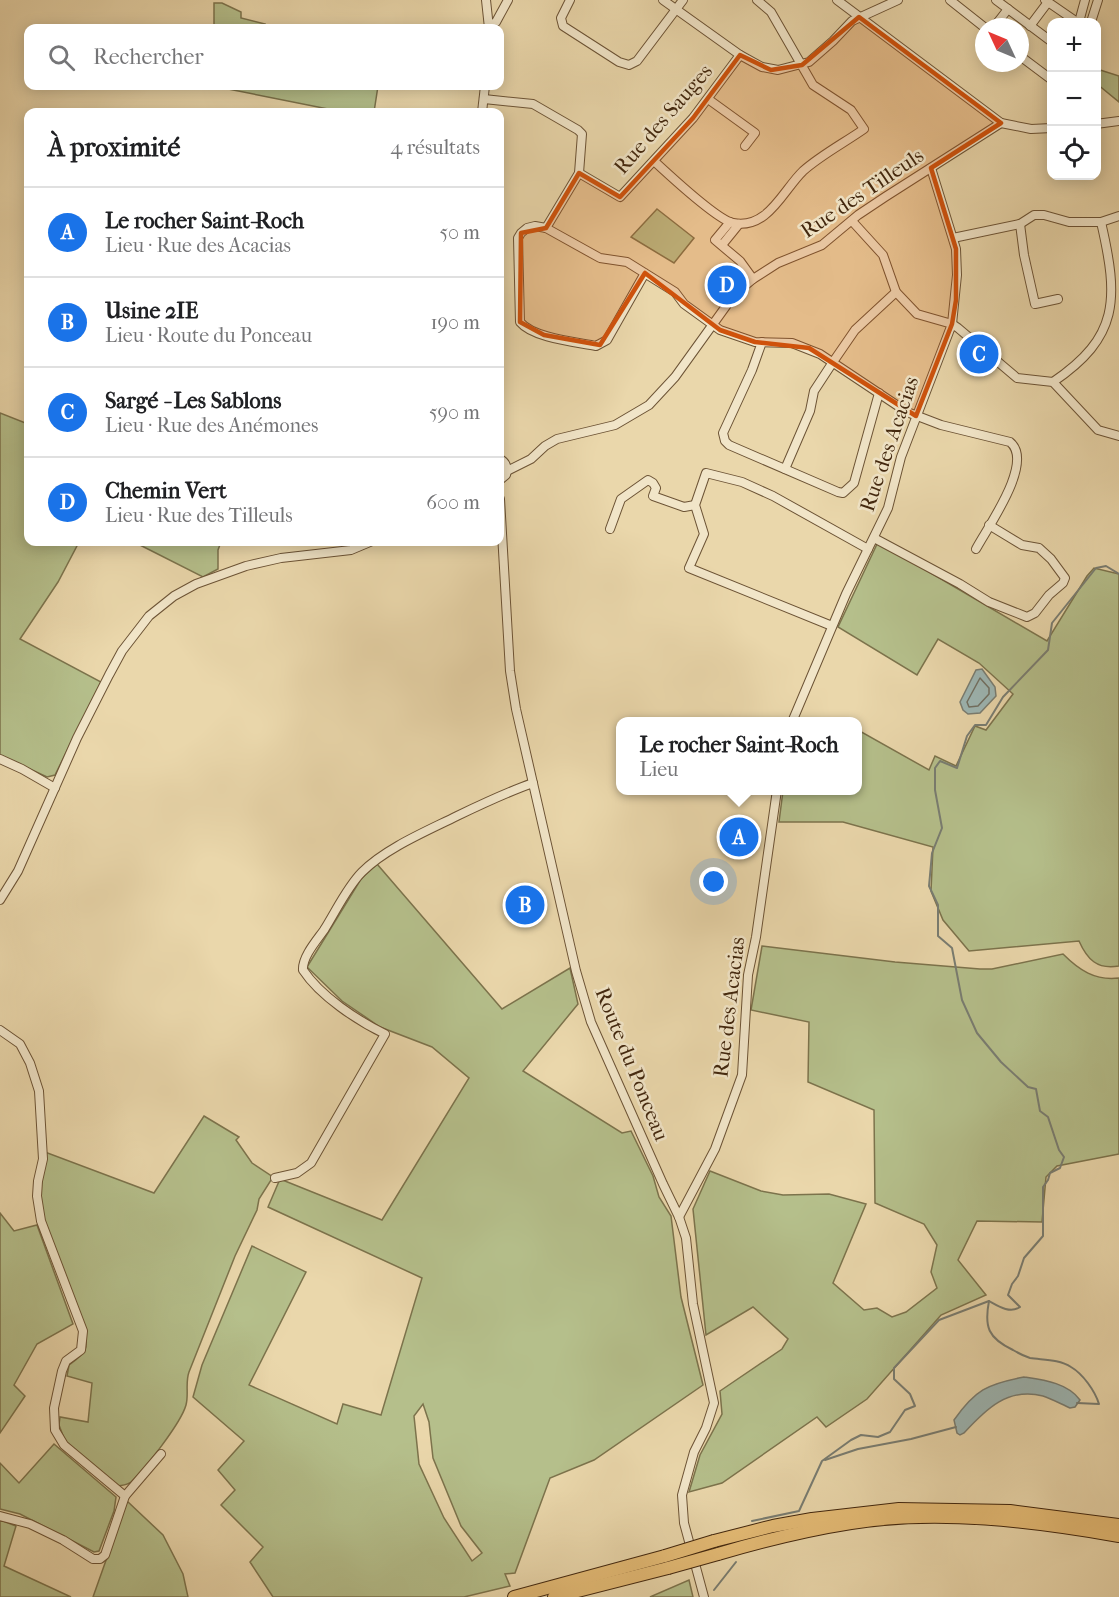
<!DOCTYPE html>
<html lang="fr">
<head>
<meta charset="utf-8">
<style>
  body { margin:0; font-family:"IM FELL French Canon",serif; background:#f6f6f6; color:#202124 }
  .controls { position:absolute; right:18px; top:18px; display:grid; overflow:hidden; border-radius:12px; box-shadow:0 3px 15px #0003 }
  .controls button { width:54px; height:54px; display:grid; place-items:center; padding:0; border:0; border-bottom:2px solid #e0e0e0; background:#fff; color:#202124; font:30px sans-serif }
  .compass { position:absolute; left:975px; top:18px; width:54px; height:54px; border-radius:50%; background:#fff; box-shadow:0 3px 15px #0003; rotate:314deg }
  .you { position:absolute; left:714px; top:882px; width:21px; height:21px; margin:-15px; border:4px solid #fff; border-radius:50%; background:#1a73e8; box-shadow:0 0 0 9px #1a73e833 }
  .badge { display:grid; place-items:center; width:39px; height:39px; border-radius:50%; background:#1a73e8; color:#fff; font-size:20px; font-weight:700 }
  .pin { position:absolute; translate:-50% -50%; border:3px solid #fff; box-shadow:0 2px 6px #0006 }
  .popup { position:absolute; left:616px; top:717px; width:246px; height:78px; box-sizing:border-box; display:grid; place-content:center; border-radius:12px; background:#fff; filter:drop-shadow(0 2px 4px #0005); font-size:20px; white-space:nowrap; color:#757577 }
  .popup b { font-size:22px; color:#202124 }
  .popup::after { content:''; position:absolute; left:50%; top:100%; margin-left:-12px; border:12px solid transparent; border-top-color:#fff }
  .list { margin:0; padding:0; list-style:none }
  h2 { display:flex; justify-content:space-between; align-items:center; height:78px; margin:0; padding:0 24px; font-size:26px }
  h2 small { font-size:20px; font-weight:400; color:#757577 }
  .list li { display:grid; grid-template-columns:39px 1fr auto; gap:18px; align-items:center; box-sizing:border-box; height:90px; padding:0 24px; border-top:2px solid #e0e0e0 }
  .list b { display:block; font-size:22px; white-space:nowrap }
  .list p { margin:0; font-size:20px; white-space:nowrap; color:#757577 }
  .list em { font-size:20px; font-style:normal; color:#757577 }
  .icon { flex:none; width:33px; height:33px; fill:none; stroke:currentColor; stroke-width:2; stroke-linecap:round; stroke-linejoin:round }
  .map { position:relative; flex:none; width:1119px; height:1597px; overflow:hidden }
  .search { position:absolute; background:#fff; box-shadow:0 3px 15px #0003; left:24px; top:24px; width:480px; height:66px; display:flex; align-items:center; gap:15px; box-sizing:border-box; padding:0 21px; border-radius:12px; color:#757577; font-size:22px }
  .panel { position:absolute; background:#fff; box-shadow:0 3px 15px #0003; left:24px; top:108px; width:480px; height:438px; border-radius:12px }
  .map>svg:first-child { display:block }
</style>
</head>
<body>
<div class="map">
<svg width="1119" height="1597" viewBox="0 0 1119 1597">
  <rect width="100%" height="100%" fill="#ead7ab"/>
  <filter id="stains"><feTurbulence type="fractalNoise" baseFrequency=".00333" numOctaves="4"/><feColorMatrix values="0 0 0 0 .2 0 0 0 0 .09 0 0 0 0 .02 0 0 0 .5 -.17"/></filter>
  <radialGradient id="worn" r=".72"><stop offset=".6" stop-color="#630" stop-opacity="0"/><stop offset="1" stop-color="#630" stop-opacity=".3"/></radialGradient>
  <g fill="#b5bf8b" stroke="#7c734c" stroke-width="1.5" fill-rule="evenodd">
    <path d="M214,3h8l19,9v6l24,6 -2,4h-49z"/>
    <path d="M1097,69l22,7v26l-22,-18z"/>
    <path d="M213,86h165l-4,26h-31z"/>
    <path d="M657,209l37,29 -20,25 -43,-26z"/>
    <path d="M0,413l28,11v118h51l-21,40 -38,57 81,43 -46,93 -8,2 -47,-22z"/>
    <path d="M134,542h87l-3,8v19l-15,8z"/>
    <path d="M878,542l169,99 40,-65 7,-8 25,6v392c-22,4 -32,-7 -40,-25l-110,10 -26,-31 -12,-29 2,-44 -90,-25h-64l4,-31 75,-1v-60l71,40 6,-14 21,10 19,-40 11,4 27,-36 -34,-31 -41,-24 -21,36 -79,-48z"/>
    <path d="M377,864l125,145 68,-41 8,36 -55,67 99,62 9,-2 22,45 6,21 12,19 10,81 22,88 -109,75 -44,18 -35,95 -10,1 5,12 -46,11h-191l-23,-35 13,-15 -42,-42 14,-15 -17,-20 26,-29 -51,-44 9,-32 50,-119 54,26 -57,113 88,39 6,-20 38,11 41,-137 -154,-71 12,-28 102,41 87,-142 -37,-31 -52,-20 -38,-26 -35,-34 54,-88zM423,1404l6,18 4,36 28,68 21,27 -10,8 -28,-43 -25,-54 -5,-48z"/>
    <path d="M762,946l133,16 85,7h12l71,-15c16,16 32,27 56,24v176l-62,12 -11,11 -4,45 -65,-1 -19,39 28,35 -45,20 -74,84 -41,28 -9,-10 -95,66 -33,9 11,-37 22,-41 -2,-23 62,-42 6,-10 -35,-32 -47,28 -13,-126 17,-38 51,20 22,4 46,-1 37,10 -33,79 31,27 13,-2 15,9 14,-5 31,-24 -6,-16 6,-27 -13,-21 -49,-21 -1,-93 -66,-28 1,-60 -58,-12z"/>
    <path d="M204,1116l35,21 -3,3 16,23 21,14 -14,22 -2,11 -22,46 -46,116c-4,11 0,22 -3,33 -5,18 -41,64 -55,77 -4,3 -8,3 -13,4l-53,-45 -6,-16 1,-8 28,5 4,-39 -25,-7 2,-11c16,-12 20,-14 16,-35l-41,-110 -4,-27 5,-41 109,41z"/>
    <path d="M0,1213l14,18 23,-6 36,99 -36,20 -23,41 11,11 -25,37z"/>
    <path d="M54,1444l62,53 -2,14 -15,40 -5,1 -74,-38 -20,-5v-46l19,20z"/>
    <path d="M127,1501l36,34 20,39 5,23h-95z"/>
    <path d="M0,1520l16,6 -12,40 67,31h-71z"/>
    <path d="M689,1580l4,17h-43z"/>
  </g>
  <g fill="#9db7b5" stroke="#797d72" stroke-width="1.5">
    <path d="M982,669l13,18 1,9 -16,17 -12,1 -5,-4 -3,-8 16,-32z"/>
    <path d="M1024,1377c20,3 44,6 56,23l-5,7 -5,1c-9,-4 -18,-9 -27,-12 -35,-9 -57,13 -79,37l-4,2 -3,-2 -3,-13c21,-30 33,-36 70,-43z"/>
  </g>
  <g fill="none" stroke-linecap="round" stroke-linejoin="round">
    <path stroke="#706f62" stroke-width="1.5" d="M980,678l9,10v6l-11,12 -9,1 -2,-5z"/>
    <g stroke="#797d72" stroke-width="2">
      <path d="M989,1301c-5,26 -1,37 24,49 5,3 11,6 17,8 13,2 29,1 41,9 12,7 24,24 28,37l-22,-1"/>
      <path d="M825,1460l33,-11 53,-10 45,-12"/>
      <path d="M752,1521l47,-10 23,-50 29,-21 10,-5 17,2 12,-5 15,-22 10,-4 -5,-12 -16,-15v-11l45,-48 50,-19c9,5 21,13 31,6l-12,-12 4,-11 6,-8 6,-18 19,-22v-49l5,-7 2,-7 10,-5 4,-11 -5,-7 -11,-33 -8,-6 -4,-22 -8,-2 -27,-25 -24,-29 -15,-33 -10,-52 -14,-12v-31l-9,-19 3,-33 10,-25 -7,-38v-22l5,-7 17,7 10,-32 8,-11h11l17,-28 45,-47 4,-27 44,-55 10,-2 13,8"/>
      <path d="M714,1590l22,-28"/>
    </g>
    <defs>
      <g id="minor">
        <path d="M486,0l3,28"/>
        <path d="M570,0l-9,18 2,8 56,36 10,3 8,-4 46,-61"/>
        <path d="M663,0l77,55 22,12 16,3 31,-8 24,-21 19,-20 46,-21"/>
        <path d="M837,0l164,123 30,6 21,-1"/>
        <path d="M950,0l34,27"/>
        <path d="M996,0l56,42"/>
        <path d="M1045,0l32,22"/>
        <path d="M1079,22l6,-22"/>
        <path d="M1091,22l7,-22"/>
        <path d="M489,26l7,-4 12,-22"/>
        <path d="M1030,26l18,-24"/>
        <path d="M994,27l14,-18"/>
        <path d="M1020,56l32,24"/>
        <path d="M484,99l49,5 45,26 4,4 -3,39 -33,55"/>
        <path d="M708,99l47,34 -10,13"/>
        <path d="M482,112l3,-26"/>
        <path d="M1096,124l23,-3"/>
        <path d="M654,161c14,13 64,59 79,62 35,7 50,-33 70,-52 18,-16 41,-28 61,-42l-13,-19 -38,-25 -42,-73 -14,-12"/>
        <path d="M579,173l41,24 73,-79 47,-63"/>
        <path d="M852,221l31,34 13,37 21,22 35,10 6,4 59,50 36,4 45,48 21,6"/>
        <path d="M730,222l-15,18 25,21 13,18"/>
        <path d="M1020,224l4,31 11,49 23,-5"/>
        <path d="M953,238l67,-14 14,-9h10l25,7h32l18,-6"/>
        <path d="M722,245l17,-21"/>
        <path d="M645,273l-38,67 -11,6c-20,-4 -63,-8 -76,-24l-2,-84 3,-5 6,-5 8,-2 11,2 54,30 27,4 48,30 9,12 36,26 35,12 37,1 28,11 87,58 34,13 69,17c25,20 -23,86 -34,107"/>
        <path d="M762,342l-10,28 -29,63 2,8 4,4 109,47 5,1 11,-10 25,-90"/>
        <path d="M1053,382c66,-45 66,-82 48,-160"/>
        <path d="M500,459c6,3 8,9 6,16l-6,5"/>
        <path d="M785,469l25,-58 4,-20 19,-29 22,-32 41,-38"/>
        <path d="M507,471l24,-12 14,-13 12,-7 58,-14 34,-20 26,-28 59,-82 19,-16 25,-16 44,-18 36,-30 27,-18 116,-74"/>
        <path d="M500,499l10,172 6,38 60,262 15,51 72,162 16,33 7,21 7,66 21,99 -8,25 -12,24 -12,43 2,28 20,74"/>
        <path d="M610,529l11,-30 27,-19 5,3 3,5 -3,8 31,11 11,-2"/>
        <path d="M874,538l86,46 29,18 38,15 8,-4 14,-18 14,-12 2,-5 -14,-19 -12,-11 -17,-3 -33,-20"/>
        <path d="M832,626l-143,-58 15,-34 -9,-29 11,-32 36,9 31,14 95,53"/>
        <path d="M792,722l54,-128 42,-86 13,-51 51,-133 5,-49 -1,-26 -25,-81"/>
        <path d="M0,759l22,10 33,19"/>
        <path d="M0,900l18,-29 59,-133 32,-63 13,-24 27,-35 25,-20 22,-12 50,-18 35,-8 70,-8 19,-8"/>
        <path d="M0,1030l20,14 10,19 9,28 4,68 -5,22 -1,15 4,25 42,110 -2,19 -15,11 -4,10 -8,37 1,22 9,15 61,51"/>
        <path d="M275,1178l22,-5 14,-10 74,-129c-27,-13 -65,-38 -82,-64 -1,-13 14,-30 21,-40 12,-19 23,-43 38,-58 24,-24 65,-41 95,-56 25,-12 50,-24 76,-33"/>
        <path d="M679,1217l36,-68 27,-74 6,-100 8,-38 21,-147"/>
        <path d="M0,1516l30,8 33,16 30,19h7l5,-4 20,-59 36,-42"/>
      </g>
      <g id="highway">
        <path d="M714,1541l59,-15 39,-7 87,-10 111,2 109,14"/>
        <path d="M718,1554c44,-13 88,-24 133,-31 87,-14 182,-2 268,13"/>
        <path d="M514,1597l151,-41"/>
        <path d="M554,1597l114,-29"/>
      </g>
    </defs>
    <use href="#minor" stroke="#6c5335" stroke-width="10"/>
    <use href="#highway" stroke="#42270e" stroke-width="14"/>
    <use href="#minor" stroke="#f1e5c8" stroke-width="8"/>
    <use href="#highway" stroke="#e5bc76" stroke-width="12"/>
    <defs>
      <g id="highway-bridge">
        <path d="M665,1556l49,-15"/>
        <path d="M668,1568l50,-14"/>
      </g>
    </defs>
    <use href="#highway-bridge" stroke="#42270e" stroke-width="14" stroke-linecap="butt"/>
    <use href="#highway-bridge" stroke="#e5bc76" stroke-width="12"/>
  </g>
  <path fill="#cf520c" fill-opacity="0.2" stroke="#cf520c" stroke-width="4.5" stroke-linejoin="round" d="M859,17l142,106 -70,45 25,81v51l-4,24 -36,92 -107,-68 -54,-6 -35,-12 -75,-57 -45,72 -56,-10 -24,-13 1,-89 25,-5 33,-55 41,24 73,-79 47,-63 31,15 31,-5z"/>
  <g text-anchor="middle" stroke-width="5" stroke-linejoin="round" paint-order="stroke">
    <g font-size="21" fill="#42270e" stroke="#f1e5c8">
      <text transform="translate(663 119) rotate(-49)" y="7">Rue des Sauges</text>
      <text transform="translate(862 193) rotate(-34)" y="7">Rue des Tilleuls</text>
      <text transform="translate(889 444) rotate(-71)" y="7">Rue des Acacias</text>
      <text transform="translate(729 1007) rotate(-83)" y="7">Rue des Acacias</text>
      <text transform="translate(632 1064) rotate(68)" y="7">Route du Ponceau</text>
    </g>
  </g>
  <rect width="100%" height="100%" filter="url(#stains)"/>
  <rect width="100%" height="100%" fill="url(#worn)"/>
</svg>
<div class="controls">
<button>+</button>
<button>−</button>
<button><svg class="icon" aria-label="locate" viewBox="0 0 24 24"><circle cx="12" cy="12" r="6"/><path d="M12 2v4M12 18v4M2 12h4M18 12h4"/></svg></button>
</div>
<svg class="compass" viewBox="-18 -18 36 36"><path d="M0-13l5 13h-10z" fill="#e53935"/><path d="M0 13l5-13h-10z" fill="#757577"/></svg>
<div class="you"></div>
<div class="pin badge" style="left:739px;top:837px">A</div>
<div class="popup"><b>Le rocher Saint-Roch</b>Lieu</div>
<div class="pin badge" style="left:525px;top:905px">B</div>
<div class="pin badge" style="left:979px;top:354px">C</div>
<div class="pin badge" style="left:727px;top:285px">D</div>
<div class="search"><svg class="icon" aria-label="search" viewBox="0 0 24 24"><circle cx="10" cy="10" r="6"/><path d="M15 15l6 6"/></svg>Rechercher</div>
<section class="panel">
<h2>À proximité<small>4 résultats</small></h2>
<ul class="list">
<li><span class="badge">A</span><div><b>Le rocher Saint-Roch</b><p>Lieu · Rue des Acacias</p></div><em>50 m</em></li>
<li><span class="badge">B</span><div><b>Usine 2IE</b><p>Lieu · Route du Ponceau</p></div><em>190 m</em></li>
<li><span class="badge">C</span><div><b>Sargé - Les Sablons</b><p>Lieu · Rue des Anémones</p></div><em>590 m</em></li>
<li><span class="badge">D</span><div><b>Chemin Vert</b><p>Lieu · Rue des Tilleuls</p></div><em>600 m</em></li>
</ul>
</section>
</div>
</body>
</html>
